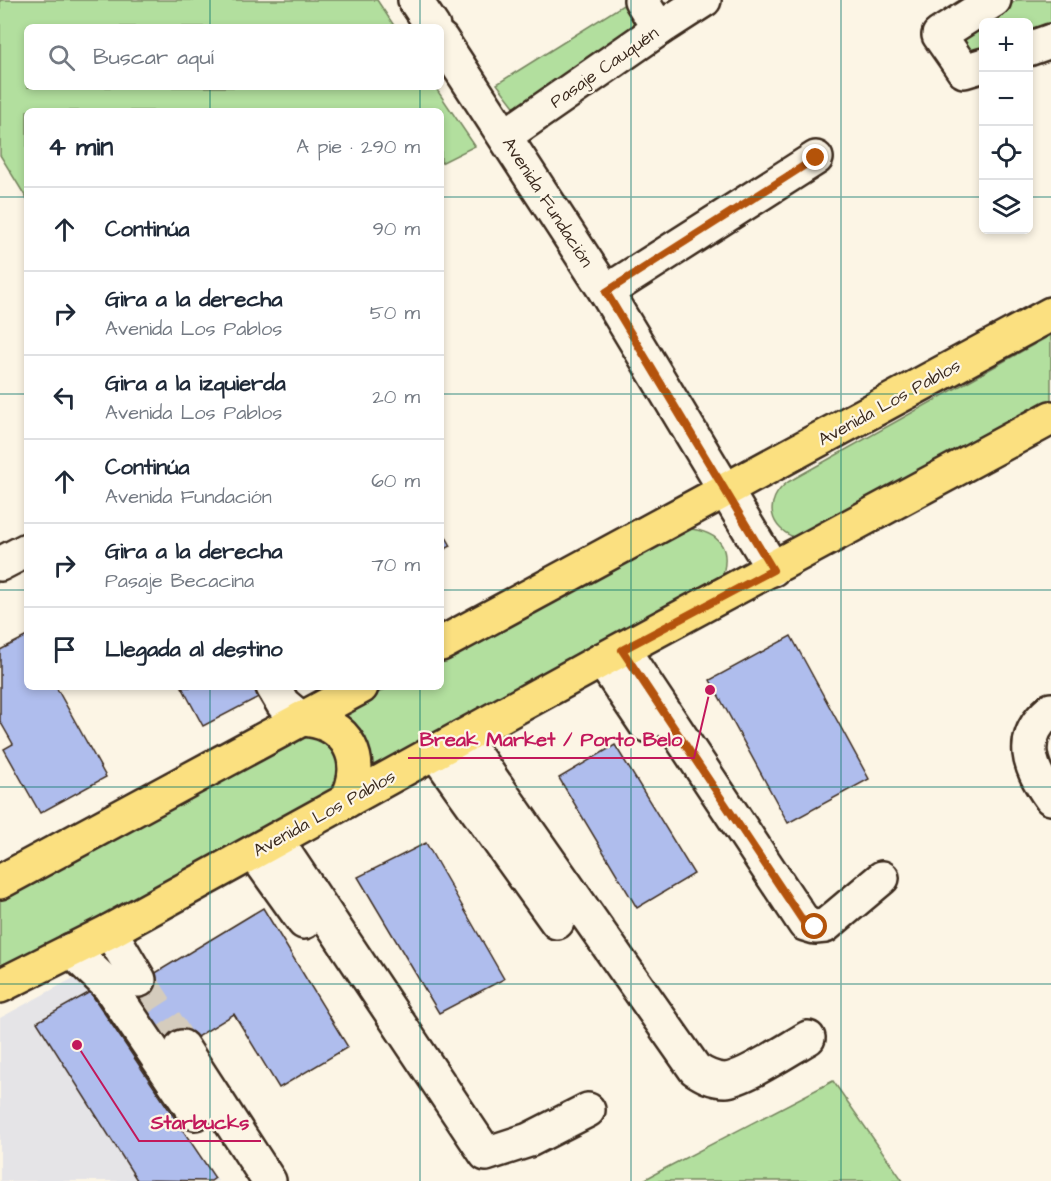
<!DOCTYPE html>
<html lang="es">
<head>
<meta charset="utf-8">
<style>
  body { margin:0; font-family:"Architects Daughter",sans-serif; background:#f6f6f7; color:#1f2937 }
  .controls { position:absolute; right:18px; top:18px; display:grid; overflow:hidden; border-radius:9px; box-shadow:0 3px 9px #0003 }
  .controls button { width:54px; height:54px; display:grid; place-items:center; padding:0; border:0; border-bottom:2px solid #e0e1e3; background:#fff; color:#1f2937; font:30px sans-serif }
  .stop { position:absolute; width:18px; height:18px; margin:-14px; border:4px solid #b45309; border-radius:50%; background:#fff }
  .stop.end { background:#b45309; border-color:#fff; box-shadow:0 2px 6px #0008 }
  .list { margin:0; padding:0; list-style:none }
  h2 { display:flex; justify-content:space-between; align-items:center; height:78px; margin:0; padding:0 24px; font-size:26px }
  h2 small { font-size:20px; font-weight:400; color:#747a83 }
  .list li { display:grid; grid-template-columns:39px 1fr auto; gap:18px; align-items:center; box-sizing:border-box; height:84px; padding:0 24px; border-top:2px solid #e0e1e3 }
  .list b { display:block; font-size:22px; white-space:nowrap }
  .list p { margin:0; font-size:20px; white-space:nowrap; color:#747a83 }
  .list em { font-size:20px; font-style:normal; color:#747a83 }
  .icon { flex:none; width:33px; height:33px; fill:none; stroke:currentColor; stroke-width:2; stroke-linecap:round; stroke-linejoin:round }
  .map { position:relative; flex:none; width:1051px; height:1181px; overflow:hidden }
  .search { position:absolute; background:#fff; box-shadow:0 3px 9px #0003; left:24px; top:24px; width:420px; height:66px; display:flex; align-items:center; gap:15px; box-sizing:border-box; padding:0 21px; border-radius:9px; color:#747a83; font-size:22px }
  .panel { position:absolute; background:#fff; box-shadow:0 3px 9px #0003; left:24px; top:108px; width:420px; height:582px; border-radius:9px }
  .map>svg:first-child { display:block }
</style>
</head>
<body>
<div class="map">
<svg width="1051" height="1181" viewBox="0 0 1051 1181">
  <rect width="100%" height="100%" fill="#fcf5e5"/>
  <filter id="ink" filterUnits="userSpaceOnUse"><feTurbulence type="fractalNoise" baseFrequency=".0167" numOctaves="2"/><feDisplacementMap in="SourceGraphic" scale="12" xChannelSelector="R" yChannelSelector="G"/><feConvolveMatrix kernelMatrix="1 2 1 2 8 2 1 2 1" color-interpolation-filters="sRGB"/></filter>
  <g filter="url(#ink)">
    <path fill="#e5e4e7" d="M81,974l9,18 128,189h-218v-163z"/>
    <g fill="#b2df9e" stroke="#76845e" stroke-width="1.5">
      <path d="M0,0h377l18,27h-368v60h408l40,59 -34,17v-52h-414v88l-27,-44z"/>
      <path d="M631,0l12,24 -127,85 -19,-25z"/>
      <path d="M1017,0h34v26l-22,8 -1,-12h-44z"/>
      <path d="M984,23l-1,27 -10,4 -9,-6 -1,-12z"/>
      <path d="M1051,335v72l-252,132c-31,-9 -36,-39 -11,-57z"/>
      <path d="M685,528c39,4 48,23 34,58l-719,390v-81l389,-208h52v-28z"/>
      <path d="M833,1081l70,100h-261l20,-11z"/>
    </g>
    <g fill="#afbded" stroke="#3b2a1e" stroke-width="1.5">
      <path d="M441,528l10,18 -10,5z"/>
      <path d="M27,636v51h29l50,90 -66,36 -36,-64 9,-5 -13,-23v-71z"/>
      <path d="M791,636l78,143 -81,44 -78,-143z"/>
      <path d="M182,687h83l3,5 -65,34z"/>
      <path d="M615,745l79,129 -57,34 -78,-130z"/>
      <path d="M426,843l78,136 -65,34 -81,-136z"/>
      <path d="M263,908l85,139 -69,41 -45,-74 -68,42 -42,-64z"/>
      <path d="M90,992l125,186 -4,3 -74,-1 -100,-158z"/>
    </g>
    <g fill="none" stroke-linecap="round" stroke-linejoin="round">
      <path stroke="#d5ccbd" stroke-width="33" stroke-dasharray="33 16" stroke-linecap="butt" d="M139,980l43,67"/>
      <defs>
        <g id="minor">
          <path d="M415,0l18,27"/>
          <path d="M641,0l18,29"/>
          <path d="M441,39l165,253 167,277"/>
          <path d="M1028,49l23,-8"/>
          <path d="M984,65l-20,6 -25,-36 55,-35"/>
          <path d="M505,136l154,-107 45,-29"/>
          <path d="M606,292l210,-134"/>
          <path d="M0,564l27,-14"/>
          <path d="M623,650l182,274 10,3 10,-1 57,-48"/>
          <path d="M602,660l44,65"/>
          <path d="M273,687l10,17 18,15"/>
          <path d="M1051,710c-34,28 -22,58 0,88"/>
          <path d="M462,737l233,332c9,6 18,11 30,11 19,-1 65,-32 83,-42"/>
          <path d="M435,752l122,170"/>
          <path d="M276,840l210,314 43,-14 59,-30"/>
          <path d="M254,852l50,70"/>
          <path d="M110,931l29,49"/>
          <path d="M71,950l38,36 86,127"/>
          <path d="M182,1047l87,134"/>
        </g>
        <g id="major">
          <path d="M441,644l610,-330"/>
          <path d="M301,719c47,2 67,42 45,82"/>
          <path d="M0,882l361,-195"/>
          <path d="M0,986l110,-55 492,-271 449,-242"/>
        </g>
      </defs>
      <use href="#minor" stroke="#3b2a1e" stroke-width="38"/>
      <use href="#major" stroke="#3b2a1e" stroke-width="38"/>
      <use href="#minor" stroke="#fcf5e5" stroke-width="33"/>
      <use href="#major" stroke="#fbe080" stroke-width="33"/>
    </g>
  </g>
  <g fill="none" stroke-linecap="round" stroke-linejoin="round" filter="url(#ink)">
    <path stroke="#b45309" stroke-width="8" d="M815,927l-10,-3 -183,-274 151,-80 -167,-278 210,-134"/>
  </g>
  <path fill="none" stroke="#0f766e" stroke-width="1.5" stroke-opacity="0.55" d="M210,0v27M420,0v27M631,0v1181M841,0v1181M210,87v24M420,87v24M0,197h27M441,197h543M1028,197h23M0,394h27M441,394h610M0,590h27M441,590h610M210,687v494M420,687v494M0,787h1051M0,984h1051"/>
  <g text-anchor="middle" stroke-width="4.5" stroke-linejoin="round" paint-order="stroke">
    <g font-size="18" fill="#3b2a1e" stroke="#fcf5e5">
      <text transform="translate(604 67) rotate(-35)" y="6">Pasaje Cauquén</text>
      <text transform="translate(548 202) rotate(57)" y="6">Avenida Fundación</text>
      <text transform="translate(889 402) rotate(-29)" y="6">Avenida Los Pablos</text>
      <text transform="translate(324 813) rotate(-29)" y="6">Avenida Los Pablos</text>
    </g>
  </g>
  <path fill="none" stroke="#c2185b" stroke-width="2" d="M710 690L694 758H408M77 1045L139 1141H261"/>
  <g fill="#c2185b" stroke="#fcf5e5" stroke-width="2">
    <circle cx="710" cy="690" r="6"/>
    <circle cx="77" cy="1045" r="6"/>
  </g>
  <g font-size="20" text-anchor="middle" font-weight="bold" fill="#c2185b" stroke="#fcf5e5" stroke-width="4.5" stroke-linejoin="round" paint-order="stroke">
    <text x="551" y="746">Break Market / Porto Belo</text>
    <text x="200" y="1129">Starbucks</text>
  </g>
</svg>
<div class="controls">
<button>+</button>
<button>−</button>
<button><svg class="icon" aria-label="locate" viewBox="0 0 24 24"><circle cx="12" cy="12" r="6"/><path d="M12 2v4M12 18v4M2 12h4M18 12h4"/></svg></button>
<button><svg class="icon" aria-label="layers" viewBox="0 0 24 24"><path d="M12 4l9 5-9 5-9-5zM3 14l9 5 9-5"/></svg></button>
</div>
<div class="stop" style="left:815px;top:927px"></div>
<div class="stop end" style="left:816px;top:158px"></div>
<div class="search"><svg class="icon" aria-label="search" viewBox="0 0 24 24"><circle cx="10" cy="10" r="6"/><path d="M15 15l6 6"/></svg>Buscar aquí</div>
<section class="panel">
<h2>4 min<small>A pie · 290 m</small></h2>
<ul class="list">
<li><svg class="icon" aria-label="ahead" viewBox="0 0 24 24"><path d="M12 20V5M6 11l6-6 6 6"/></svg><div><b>Continúa</b></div><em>90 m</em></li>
<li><svg class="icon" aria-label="right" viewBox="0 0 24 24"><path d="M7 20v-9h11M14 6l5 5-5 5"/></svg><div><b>Gira a la derecha</b><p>Avenida Los Pablos</p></div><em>50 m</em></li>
<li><svg class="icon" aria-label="left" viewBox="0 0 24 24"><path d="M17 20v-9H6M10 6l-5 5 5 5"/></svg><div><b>Gira a la izquierda</b><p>Avenida Los Pablos</p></div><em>20 m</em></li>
<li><svg class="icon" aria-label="ahead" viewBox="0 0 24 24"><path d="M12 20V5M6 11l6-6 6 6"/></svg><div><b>Continúa</b><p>Avenida Fundación</p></div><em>60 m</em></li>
<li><svg class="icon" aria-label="right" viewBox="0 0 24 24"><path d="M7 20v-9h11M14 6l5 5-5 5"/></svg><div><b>Gira a la derecha</b><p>Pasaje Becacina</p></div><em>70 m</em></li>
<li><svg class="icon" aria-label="arrive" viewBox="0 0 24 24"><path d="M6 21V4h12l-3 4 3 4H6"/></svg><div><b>Llegada al destino</b></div></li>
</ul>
</section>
</div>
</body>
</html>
